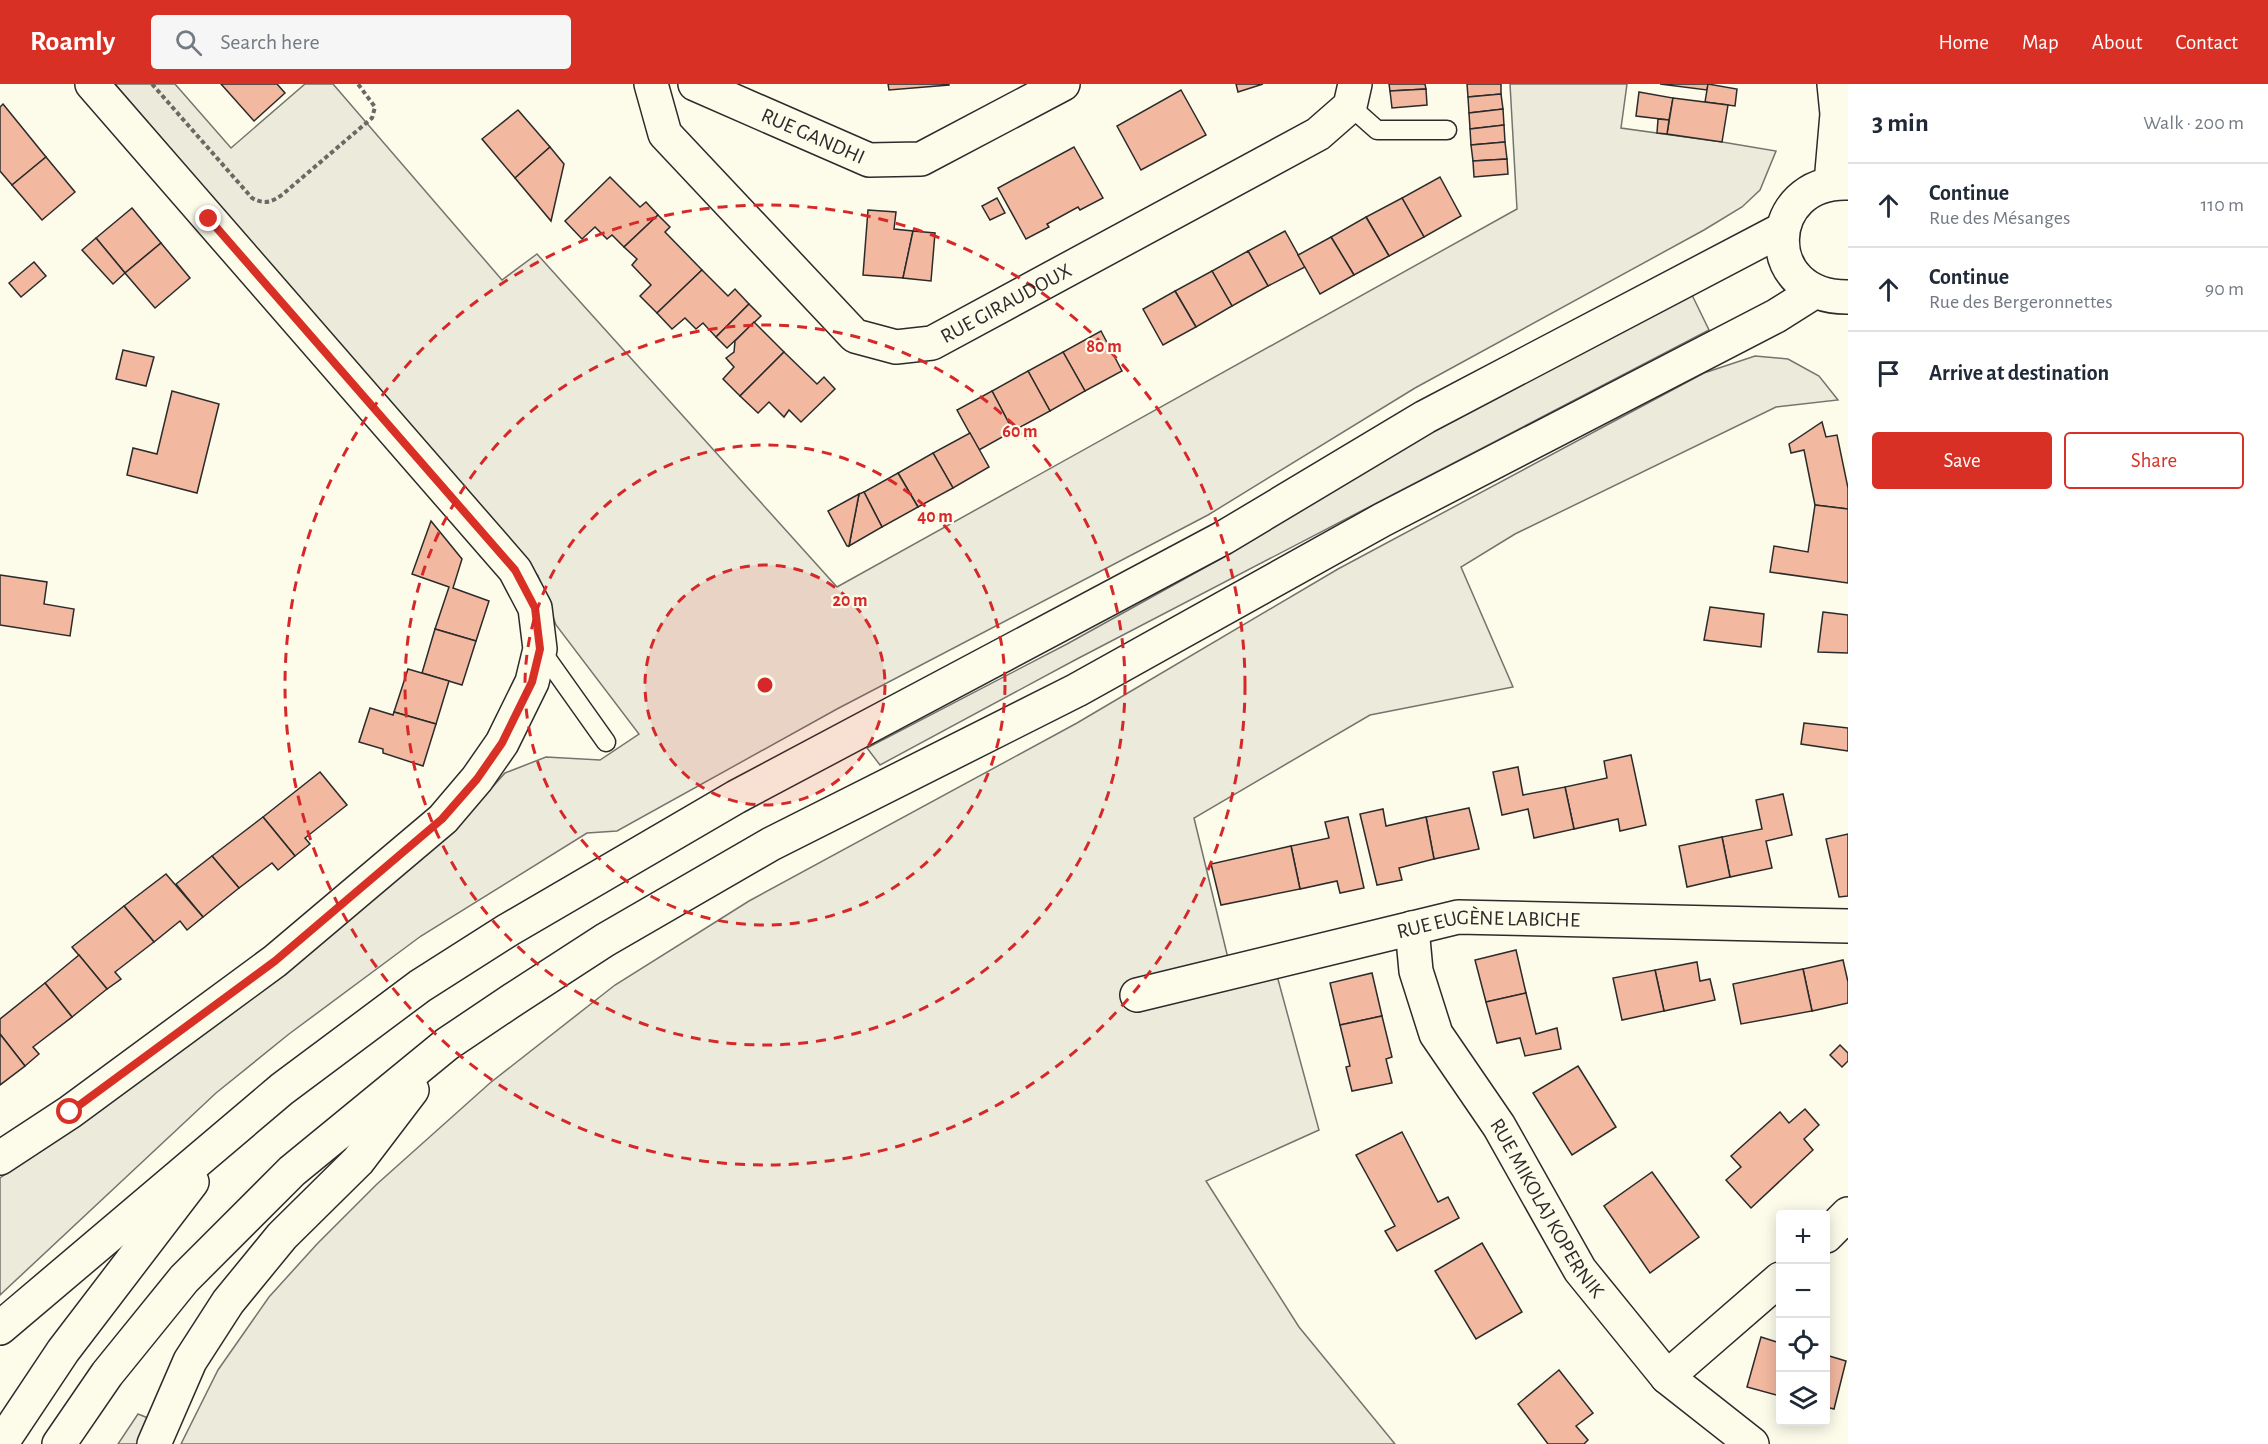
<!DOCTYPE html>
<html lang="en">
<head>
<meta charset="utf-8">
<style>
  body { margin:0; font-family:"Alegreya Sans",sans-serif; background:#f6f6f7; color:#1f2937 }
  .controls { position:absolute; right:18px; bottom:18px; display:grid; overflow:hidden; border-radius:6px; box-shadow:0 3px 15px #0003 }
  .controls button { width:54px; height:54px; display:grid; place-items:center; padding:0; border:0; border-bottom:2px solid #e0e1e3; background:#fff; color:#1f2937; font:30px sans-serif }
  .stop { position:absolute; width:18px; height:18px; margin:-14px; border:4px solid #d93025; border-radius:50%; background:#fff }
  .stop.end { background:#d93025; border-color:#fff; box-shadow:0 2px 6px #0008 }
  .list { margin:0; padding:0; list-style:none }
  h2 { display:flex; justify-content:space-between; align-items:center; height:78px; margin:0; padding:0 24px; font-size:26px }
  h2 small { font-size:20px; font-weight:400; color:#747a83 }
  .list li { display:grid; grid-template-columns:39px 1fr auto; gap:18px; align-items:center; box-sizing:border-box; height:84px; padding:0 24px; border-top:2px solid #e0e1e3 }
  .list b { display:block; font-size:22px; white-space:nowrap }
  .list p { margin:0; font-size:20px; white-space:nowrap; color:#747a83 }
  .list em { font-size:20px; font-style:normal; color:#747a83 }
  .actions { display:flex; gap:12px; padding:18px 24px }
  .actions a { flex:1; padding:14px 0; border:2px solid #d93025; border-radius:6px; text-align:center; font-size:21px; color:#d93025 }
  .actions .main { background:#d93025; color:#fff }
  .icon { flex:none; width:33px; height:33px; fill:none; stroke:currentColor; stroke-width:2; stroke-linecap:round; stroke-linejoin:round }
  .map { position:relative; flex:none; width:1848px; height:1360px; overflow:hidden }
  header { display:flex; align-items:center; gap:36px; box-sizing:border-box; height:84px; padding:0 30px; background:#d93025; color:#fff }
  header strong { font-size:28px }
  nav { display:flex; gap:33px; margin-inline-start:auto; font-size:21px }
  .search { width:420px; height:54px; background:#f6f6f7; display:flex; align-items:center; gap:15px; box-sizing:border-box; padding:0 21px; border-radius:6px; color:#747a83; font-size:22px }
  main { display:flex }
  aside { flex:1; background:#fff }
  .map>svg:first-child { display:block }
</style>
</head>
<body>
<header>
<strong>Roamly</strong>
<div class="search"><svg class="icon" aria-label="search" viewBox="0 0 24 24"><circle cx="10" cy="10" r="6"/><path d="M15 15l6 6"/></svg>Search here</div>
<nav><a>Home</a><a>Map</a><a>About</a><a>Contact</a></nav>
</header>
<main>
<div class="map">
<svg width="1848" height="1360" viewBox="0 0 1848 1360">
  <rect width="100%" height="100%" fill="#fdfbea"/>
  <g fill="#ecebdb" stroke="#74746e" stroke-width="1.5">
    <path d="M115,0h60l56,64 74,-64h28l169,196 35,-26 300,333 680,-378 -7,-125h117l-6,44 101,14 54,9 -16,39 -18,17 -38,23 -289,158 -207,127 -371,194 -220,122 -30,2 -166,103 -132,98 -73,59 -216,202v-117l78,-52 378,-298 49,-55 41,-16 54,3 39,-26 -83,-109 -18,-49z"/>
    <path d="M1692,211l17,35 -634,330 -195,105 -13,-17 200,-104 164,-91 201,-122z"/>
    <path d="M1755,272l33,3 31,17 19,24 -62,7 -261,127 -54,33 52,120 -143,28 -176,103 40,165 42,-11 43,158 -113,51 93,146 96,117h-1214l37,-74 51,-73 48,-53 60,-60 113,-101 125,-98 134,-84 328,-178 261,-154 366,-196z"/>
    <path d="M138,1330l10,4 -10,26h-20z"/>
  </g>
  <g fill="#f2b8a0" stroke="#2b2b2b" stroke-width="1.5">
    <path d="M221,0h56l8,9 -31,28z"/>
    <path d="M888,0h61v1l-60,5z"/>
    <path d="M1236,0h27l-25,8z"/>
    <path d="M1389,0h36l1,5 -36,2z"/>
    <path d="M1467,0h34v10l-33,3z"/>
    <path d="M1660,0h48l-1,6z"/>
    <path d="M1708,0l29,5 -2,17 -30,-4z"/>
    <path d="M1426,5l1,16 -35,3 -2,-17z"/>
    <path d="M1181,6l25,45 -65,35 -24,-44z"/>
    <path d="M1639,8l34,6 -4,22 -33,-4z"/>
    <path d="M1501,10l2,15 -34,4 -1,-16z"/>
    <path d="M1673,14l55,7 -6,37 -55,-8z"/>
    <path d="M3,20l43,53 -34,28 -12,-14v-64z"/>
    <path d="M1503,25l1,16 -34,4 -1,-16z"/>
    <path d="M518,26l32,37 -35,31 -33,-39z"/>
    <path d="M1658,35l11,1 -2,14 -10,-1z"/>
    <path d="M1504,41l1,17 -34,3 -1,-16z"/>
    <path d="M1505,58l2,17 -34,2 -2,-16z"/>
    <path d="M550,63l14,17 -13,57 -36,-43z"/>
    <path d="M1074,63l29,51 -23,12 -2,-3 -31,17 2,3 -23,12 -28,-51z"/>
    <path d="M46,73l29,35 -33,28 -30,-35z"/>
    <path d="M1507,75l1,15 -34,3 -1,-16z"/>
    <path d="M610,93l30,30 6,-5 12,13 -34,32 -12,-12 -5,4 -12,-12 -13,12 -17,-18z"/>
    <path d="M1440,93l21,39 -37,21 -22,-39z"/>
    <path d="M997,114l8,15 -15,7 -8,-14z"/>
    <path d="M1402,114l22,39 -35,19 -23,-39z"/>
    <path d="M132,124l29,35 -36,30 -29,-35z"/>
    <path d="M868,126l28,2 -2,17 19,2 -10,47 -40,-3z"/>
    <path d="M658,131l12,12 -5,5 37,38 -45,43 -17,-17 11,-11 -19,-20 5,-6 -13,-12z"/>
    <path d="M1366,133l23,39 -35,19 -23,-38z"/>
    <path d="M913,147l22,2 -4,48 -28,-3z"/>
    <path d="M1285,147l20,36 -37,19 -20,-35z"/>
    <path d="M1331,153l23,38 -34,19 -22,-39z"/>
    <path d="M96,154l29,35 -12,11 -31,-34z"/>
    <path d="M161,159l29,35 -35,30 -30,-35z"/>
    <path d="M1248,167l20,35 -36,20 -20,-35z"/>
    <path d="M34,178l12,14 -25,21 -12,-14z"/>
    <path d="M702,186l26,26 7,-7 14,15 -33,33 -13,-14 -7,6 -11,-11 -13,11 -15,-16z"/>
    <path d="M1212,187l20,35 -36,21 -21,-36z"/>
    <path d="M1175,207l21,36 -33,18 -20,-36z"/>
    <path d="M749,220l12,12 -34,32 -11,-11z"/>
    <path d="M754,238l30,30 -44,44 -17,-17 11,-12 -8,-9 8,-6 1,-11z"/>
    <path d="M1101,247l21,40 -37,20 -22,-39z"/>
    <path d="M123,266l31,7 -8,29 -30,-7z"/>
    <path d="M784,268l33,32 7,-7 11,12 -34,33 -12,-12 -5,7 -15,-15 -11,11 -18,-17z"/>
    <path d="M1063,268l22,39 -35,20 -22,-40z"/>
    <path d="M1028,287l22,40 -37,20 -21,-40z"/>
    <path d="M172,307l47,13 -22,89 -70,-18 6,-27 24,6z"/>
    <path d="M992,307l21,40 -34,19 -22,-40z"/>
    <path d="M1822,338l4,15 11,-2 11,53v21l-33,-4 -11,-55 -13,3 -2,-9z"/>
    <path d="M970,349l19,34 -36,21 -20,-35z"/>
    <path d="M933,369l20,35 -35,19 -20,-34z"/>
    <path d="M898,389l20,34 -36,20 -18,-35z"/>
    <path d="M864,408l18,35 -33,19 10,-52z"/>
    <path d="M859,410l-10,52h-2l-19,-35z"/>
    <path d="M1815,421l33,4v74l-78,-11 4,-26 34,6z"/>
    <path d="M431,437l31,38 -9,29 36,13 -13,40 -41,-12 14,-42 -37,-13z"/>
    <path d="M0,491l47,7 -3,22 30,5 -4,27 -70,-11z"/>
    <path d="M1710,523l54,7 -3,33 -57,-7z"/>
    <path d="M1823,528l25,3v38l-30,-1z"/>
    <path d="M435,545l41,12 -14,44 -40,-12z"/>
    <path d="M408,585l41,12 -13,43 -42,-12z"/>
    <path d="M370,624l23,7 1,-3 42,12 -13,42 -40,-13v-4l-24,-7z"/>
    <path d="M1804,639l44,5v23l-47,-7z"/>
    <path d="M1631,671l15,70 -26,6 -2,-12 -44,10 -9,-42 42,-9 -3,-17z"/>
    <path d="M1518,683l5,28 42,-8 9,42 -40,9 -6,-29 -26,6 -9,-43z"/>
    <path d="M320,688l27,33 -42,33 5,6 -15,12 -32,-39z"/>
    <path d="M1783,710l9,41 -26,6 6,27 -42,9 -8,-40 40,-8 -6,-29z"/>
    <path d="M1469,724l10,41 -45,10 -8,-42z"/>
    <path d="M1383,725l3,17 40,-9 8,42 -35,9 3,12 -25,5 -17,-71z"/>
    <path d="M263,733l32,39 -17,14 -6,-7 -33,25 -27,-32z"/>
    <path d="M1348,733l16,71 -24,5 -3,-12 -37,8 -9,-43 38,-8 -4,-16z"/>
    <path d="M1848,750v62l-9,1 -13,-58z"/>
    <path d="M1722,753l8,40 -43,10 -8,-41z"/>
    <path d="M1291,762l9,43 -79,16 -10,-41z"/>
    <path d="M212,772l27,32 -36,29 -27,-33z"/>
    <path d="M166,790l37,43 -16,13 -7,-9 -26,21 -30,-36z"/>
    <path d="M124,822l30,36 -39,30 6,7 -14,10 -35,-42z"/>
    <path d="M1516,866l10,43 -40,9 -11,-42z"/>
    <path d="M79,871l28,34 -35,28 -27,-34z"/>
    <path d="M1843,876l5,22v21l-36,8 -9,-42z"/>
    <path d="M1697,878l3,19 10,-2 5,21 -51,11 -9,-41z"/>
    <path d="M1803,885l9,42 -71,13 -8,-40z"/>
    <path d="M1655,886l9,41 -42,9 -9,-42z"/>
    <path d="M1372,889l10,43 -42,9 -10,-42z"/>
    <path d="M45,899l27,34 -39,30 6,7 -14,12 -25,-32v-15z"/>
    <path d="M1526,909l10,41 21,-6 4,21 -36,7 -5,-18 -23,5 -11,-41z"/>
    <path d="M1382,932l10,41 -6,2 6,24 -40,8 -6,-24 4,-1 -10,-41z"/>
    <path d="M0,950l25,32 -25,19z"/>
    <path d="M1840,961l8,8v8l-6,6 -12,-12z"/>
    <path d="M1578,982l38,61 -44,28 -39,-62z"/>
    <path d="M1805,1025l14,16 -15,14 9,11 -62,58 -25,-28 15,-13 -10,-11 49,-44 9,11z"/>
    <path d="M1402,1048l36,70 10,-5 11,21 -62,33 -12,-20 10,-5 -39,-71z"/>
    <path d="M1652,1088l47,65 -49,36 -46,-67z"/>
    <path d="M1482,1159l40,69 -46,27 -41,-68z"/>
    <path d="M1761,1253l19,6v53l-33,-9z"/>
    <path d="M1826,1271l20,6 -12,48 -8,-2z"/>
    <path d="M1559,1286l34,43 -17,13 12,14 -4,4h-36l-30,-40z"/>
  </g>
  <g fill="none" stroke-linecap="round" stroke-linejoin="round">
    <defs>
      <g id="lane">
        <path d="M1350,22l27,24h70"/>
        <path d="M540,565l66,93"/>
      </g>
      <g id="street">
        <path id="s1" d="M651,0l14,50 190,202 41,11 36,-4 386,-209 32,-28 5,-22"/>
        <path id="s2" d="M695,0l174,76 52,-1 142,-75"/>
        <path id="s3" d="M1412,844l4,43 20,63 63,92 81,144 87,107 85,67"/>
        <path id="s4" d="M1137,911l321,-78 390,9"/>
        <path d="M0,1074l70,-46 205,-151 168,-142 34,-40 25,-36 30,-61 8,-33 -5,-41 -20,-38 -423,-486"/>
        <path d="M1826,1152l22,-22"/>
        <path d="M1667,1293l113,-98"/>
      </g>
      <g id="secondary">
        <path d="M1831,99l6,-69 -3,-30"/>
        <path d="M1848,99c-85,-3 -90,115 0,114"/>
      </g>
      <g id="highway">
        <path d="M0,1244l282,-239 138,-103 88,-56 228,-133 487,-259 202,-121 358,-188"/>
        <path d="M1,1360l62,-93 129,-169"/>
        <path d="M59,1360l48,-70 77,-95 108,-108 155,-127 67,-45 91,-59 166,-96 306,-154 305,-170 394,-204 38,-24"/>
        <path d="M154,1360l36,-83 38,-59 54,-66 76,-75 54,-71"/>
      </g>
    </defs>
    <use href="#lane" stroke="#2b2b2b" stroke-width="21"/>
    <use href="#street" stroke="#2b2b2b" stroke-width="36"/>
    <use href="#secondary" stroke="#2b2b2b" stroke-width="36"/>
    <use href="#highway" stroke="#2b2b2b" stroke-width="36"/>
    <path stroke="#6a6964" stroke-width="4" stroke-dasharray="4.5 3" stroke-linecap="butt" d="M152,0l100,114c13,7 20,4 31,-4l89,-76 3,-11 -17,-23"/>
    <use href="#lane" stroke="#fdfbea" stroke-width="18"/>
    <use href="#street" stroke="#fdfbea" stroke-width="33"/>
    <use href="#secondary" stroke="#fdfbea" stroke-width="33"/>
    <use href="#highway" stroke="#fdfbea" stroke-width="33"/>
  </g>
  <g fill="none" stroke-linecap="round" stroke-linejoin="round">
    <path stroke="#d93025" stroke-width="8" d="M70,1028l205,-151 167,-142 35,-40 25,-36 30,-61 8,-33 -5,-41 -20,-38 -306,-351"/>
  </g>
  <circle cx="765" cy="601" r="120" fill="#d62828" fill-opacity=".12"/>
  <g fill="none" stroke="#d62828" stroke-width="3" stroke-dasharray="10 8">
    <circle cx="765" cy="601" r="120"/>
    <circle cx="765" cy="601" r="240"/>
    <circle cx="765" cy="601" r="360"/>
    <circle cx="765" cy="601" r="480"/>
  </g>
  <g text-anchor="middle" stroke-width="4.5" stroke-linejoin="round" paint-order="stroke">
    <g font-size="21" fill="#2b2b2b" stroke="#fdfbea">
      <text dy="7" stroke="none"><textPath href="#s2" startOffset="129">RUE GANDHI</textPath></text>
      <text dy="7" stroke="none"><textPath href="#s1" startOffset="492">RUE GIRAUDOUX</textPath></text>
      <text dy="7" stroke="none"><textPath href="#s4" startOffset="360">RUE EUGÈNE LABICHE</textPath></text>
      <text dy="7" stroke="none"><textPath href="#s3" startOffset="316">RUE MIKOLAJ KOPERNIK</textPath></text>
    </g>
  </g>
  <circle cx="765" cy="601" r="9" fill="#d62828" stroke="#fdfbea" stroke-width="3"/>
  <g font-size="18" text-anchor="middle" font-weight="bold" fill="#d62828" stroke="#fdfbea" stroke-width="4.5" stroke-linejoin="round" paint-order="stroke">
    <text x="1104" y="268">80 m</text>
    <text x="1020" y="353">60 m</text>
    <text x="935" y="438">40 m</text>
    <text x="850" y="522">20 m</text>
  </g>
</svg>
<div class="controls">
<button>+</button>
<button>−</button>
<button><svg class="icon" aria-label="locate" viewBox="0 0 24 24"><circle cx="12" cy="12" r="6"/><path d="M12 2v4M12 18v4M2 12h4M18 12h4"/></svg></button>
<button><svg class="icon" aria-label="layers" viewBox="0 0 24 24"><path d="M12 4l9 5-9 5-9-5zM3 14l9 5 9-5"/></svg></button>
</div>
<div class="stop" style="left:70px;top:1028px"></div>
<div class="stop end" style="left:209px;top:135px"></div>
</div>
<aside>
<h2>3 min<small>Walk · 200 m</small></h2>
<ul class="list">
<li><svg class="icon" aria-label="ahead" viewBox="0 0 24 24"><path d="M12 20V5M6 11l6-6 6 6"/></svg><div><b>Continue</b><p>Rue des Mésanges</p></div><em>110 m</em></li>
<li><svg class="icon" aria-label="ahead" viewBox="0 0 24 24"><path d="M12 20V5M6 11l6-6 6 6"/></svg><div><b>Continue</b><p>Rue des Bergeronnettes</p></div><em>90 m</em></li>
<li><svg class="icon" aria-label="arrive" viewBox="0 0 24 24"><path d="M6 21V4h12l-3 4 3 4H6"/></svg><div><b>Arrive at destination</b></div></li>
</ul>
<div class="actions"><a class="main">Save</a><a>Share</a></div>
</aside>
</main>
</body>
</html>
